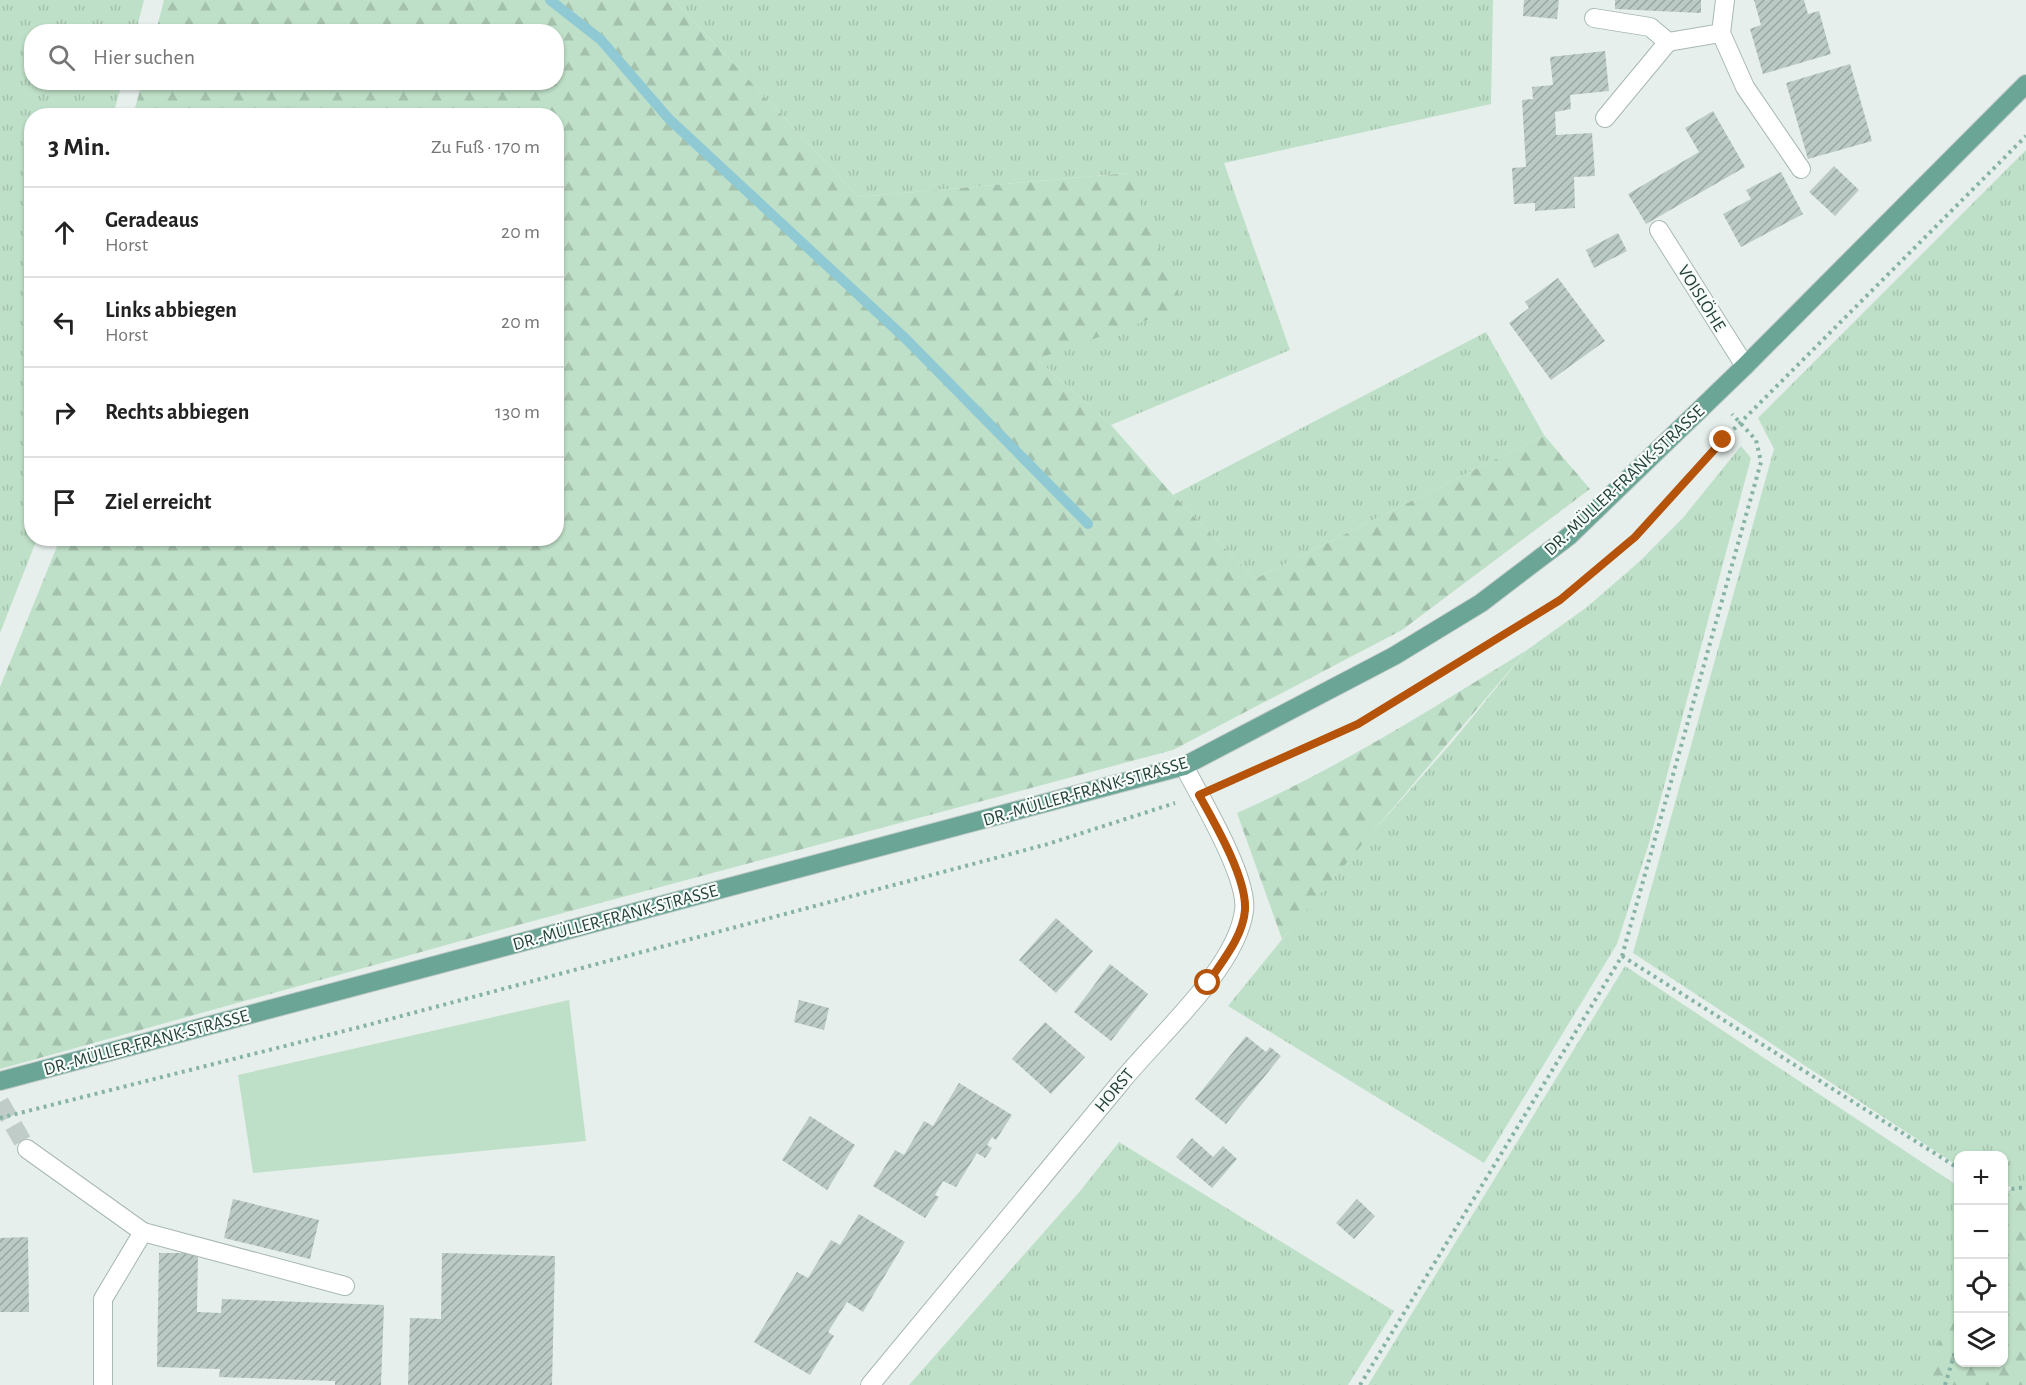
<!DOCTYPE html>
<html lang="de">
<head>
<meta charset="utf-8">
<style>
  body { margin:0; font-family:"Alegreya Sans",sans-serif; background:#f2f2f2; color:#222 }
  .controls { position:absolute; right:18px; bottom:18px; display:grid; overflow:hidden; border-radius:12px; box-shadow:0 2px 4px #0004 }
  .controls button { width:54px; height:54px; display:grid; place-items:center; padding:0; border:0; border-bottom:2px solid #e0e0e0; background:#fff; color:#222; font:30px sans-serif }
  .stop { position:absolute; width:18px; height:18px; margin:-14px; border:4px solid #b45309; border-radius:50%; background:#fff }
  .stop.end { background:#b45309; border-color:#fff; box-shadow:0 2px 6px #0008 }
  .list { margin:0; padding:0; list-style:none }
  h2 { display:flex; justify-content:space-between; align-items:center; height:78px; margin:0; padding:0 24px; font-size:26px }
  h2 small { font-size:20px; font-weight:400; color:#767676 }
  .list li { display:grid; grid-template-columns:39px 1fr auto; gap:18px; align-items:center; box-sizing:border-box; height:90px; padding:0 24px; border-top:2px solid #e0e0e0 }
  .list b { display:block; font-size:22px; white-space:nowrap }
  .list p { margin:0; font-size:20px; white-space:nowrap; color:#767676 }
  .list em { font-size:20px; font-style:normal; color:#767676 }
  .icon { flex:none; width:33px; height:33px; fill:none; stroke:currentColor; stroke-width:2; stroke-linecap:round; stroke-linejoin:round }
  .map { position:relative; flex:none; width:2026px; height:1385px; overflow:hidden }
  .search { position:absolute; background:#fff; box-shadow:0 2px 4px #0004; left:24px; top:24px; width:540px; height:66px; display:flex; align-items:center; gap:15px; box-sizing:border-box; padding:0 21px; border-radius:24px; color:#767676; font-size:22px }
  .panel { position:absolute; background:#fff; box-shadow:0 2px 4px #0004; left:24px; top:108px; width:540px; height:438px; border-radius:24px }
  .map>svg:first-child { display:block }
</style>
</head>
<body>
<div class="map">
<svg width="2026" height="1385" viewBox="0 0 2026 1385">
  <defs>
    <pattern id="grass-tufts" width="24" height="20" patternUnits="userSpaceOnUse" patternTransform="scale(1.5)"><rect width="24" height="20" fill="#bfe0c8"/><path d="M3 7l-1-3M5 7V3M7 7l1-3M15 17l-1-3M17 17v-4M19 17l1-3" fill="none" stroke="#a4c1ad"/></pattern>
    <pattern id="forest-firs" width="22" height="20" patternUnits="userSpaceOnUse" patternTransform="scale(1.5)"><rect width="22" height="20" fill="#bfe0c8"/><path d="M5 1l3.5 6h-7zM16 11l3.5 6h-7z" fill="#a4c1ad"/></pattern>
    <pattern id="building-hatch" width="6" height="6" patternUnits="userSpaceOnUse" patternTransform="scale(1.5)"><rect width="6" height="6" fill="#bbcac4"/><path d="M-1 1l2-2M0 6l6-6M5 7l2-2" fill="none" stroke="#98a6a0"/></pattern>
  </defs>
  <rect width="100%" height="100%" fill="#e6efeb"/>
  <g fill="url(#grass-tufts)">
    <path d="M0,0h144l-8,31 -104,1v50l90,1 -9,32 -81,1v422l5,1 -37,94z"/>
    <path d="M674,0h819l-2,104 -267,59 66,187 -179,75 -74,-66 91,-186 -270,24z"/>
    <path d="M2026,150v1041l-22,-6v-29h-46v10l-325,-213 141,-504 -16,-31z"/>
    <path d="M1486,332l58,103 -289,144 -82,-84z"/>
    <path d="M1741,446l10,12 -102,385 -32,101 -133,219 -256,-157 98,-121 127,-144 74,-91 60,-43 53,-46 42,-42z"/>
    <path d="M1625,966l333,220v119l-36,80h-554z"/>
    <path d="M1119,1142l275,169 -46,74h-439l172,-195z"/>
  </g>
  <g fill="url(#forest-firs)">
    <path d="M164,0h510l184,197 270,-24 56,134 -147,52 74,66 62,70 82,84 289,-144 46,54 -188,141 -229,120 -655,175 -518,144v-382l60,-148 496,-1v-422l-423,-1 9,-32 414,-1v-50l-400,-1z"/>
    <path d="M1527,650l-245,289 -45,-126c102,-45 196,-105 290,-163z"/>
    <path d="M2012,1187l14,4v194h-104l36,-92v69h46v-166z"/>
  </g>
  <path fill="#bfe0c8" d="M569,1000l17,141 -333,32 -15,-98z"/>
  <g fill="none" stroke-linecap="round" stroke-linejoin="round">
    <path stroke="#8ec9d4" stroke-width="10" d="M550,0l51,40 68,79 237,220 182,185"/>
  </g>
  <g fill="url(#building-hatch)">
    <path d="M1524,0h35l-2,19 -34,-3z"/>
    <path d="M1615,0h86v13l-86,-4z"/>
    <path d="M1754,0h50l4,14 11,-3 12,43 -68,20 -13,-45 11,-4z"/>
    <path d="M1605,51l4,40 -39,4 1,14 -16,3 1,23 36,-2 3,43 -21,1 1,31 -40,3v-8l-21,1 -2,-36 14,-1 -4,-67 11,-1 -1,-12 21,-2 -3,-28z"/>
    <path d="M1850,64l22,77 -64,18 -22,-76z"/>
    <path d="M1713,111l32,56 -99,57 -18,-30 71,-42 -14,-24z"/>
    <path d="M1834,166l25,24 -24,26 -26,-24z"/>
    <path d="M1781,172l22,42 -62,33 -18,-33 28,-15 -5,-9z"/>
    <path d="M1618,233l9,18 -33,17 -8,-18z"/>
    <path d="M1558,278l47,63 -54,39 -42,-57 20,-15 -4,-6z"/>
    <path d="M1056,918l37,33 -37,42 -37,-33z"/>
    <path d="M1110,964l38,30 -37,47 -37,-29z"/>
    <path d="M799,1000l30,8 -5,22 -30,-8z"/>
    <path d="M1045,1022l40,35 -34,37 -39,-35z"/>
    <path d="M1246,1036l20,16 4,-5 11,9 -55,68 -31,-25z"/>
    <path d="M959,1083l53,32 -16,25 -4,-3 -5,8 5,3 -7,10 -8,-5 -21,34 -13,-6 -8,14 4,2 -14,21 -52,-32 22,-36 9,5 20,-34 9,5z"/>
    <path d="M810,1116l45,29 -28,45 -45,-30z"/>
    <path d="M1192,1138l21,19 10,-11 14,13 -25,29 -36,-31z"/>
    <path d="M233,1199l86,21 -9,39 -86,-21z"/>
    <path d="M1357,1199l18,17 -21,23 -18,-16z"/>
    <path d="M859,1214l46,28 -42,70 -16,-10 -19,30 6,4 -24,39 -56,-33 43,-70 11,6 23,-38 9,5z"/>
    <path d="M28,1237l1,75h-29v-74z"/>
    <path d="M159,1253h39l-1,59 24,1 1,-14 162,6 -3,80h-46v-4l-116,-4 1,-8 -63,-2z"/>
    <path d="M442,1253l113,3 -3,129h-144l2,-67 31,1z"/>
  </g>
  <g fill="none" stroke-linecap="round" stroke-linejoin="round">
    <path stroke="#bfccc8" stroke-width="18" stroke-dasharray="18 9" stroke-linecap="butt" d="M0,1102l27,47"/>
    <defs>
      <g id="minor">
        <path d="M1594,18l56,9 18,15"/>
        <path d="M1721,33l24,54 56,82"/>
        <path d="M1668,42l53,-9 4,-33"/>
        <path d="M1605,118l63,-76"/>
        <path d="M1659,230l86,136"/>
        <path d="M27,1149l116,83"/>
        <path d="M103,1385v-86l40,-67 202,54"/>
        <path d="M870,1385c84,-101 168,-202 251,-303 37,-46 115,-113 123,-171 5,-33 -44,-114 -60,-145"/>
      </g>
      <path id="major" d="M0,1081l1184,-315 210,-110 87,-53 88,-67 176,-170 281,-282"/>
    </defs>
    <use href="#minor" stroke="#a8b8b2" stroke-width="20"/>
    <use href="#major" stroke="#c2cac8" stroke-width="20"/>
    <g stroke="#86b3a5" stroke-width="4" stroke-dasharray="3 4.5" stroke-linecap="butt">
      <path d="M1222,785l136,-61 202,-124 75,-63 88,-97 303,-304"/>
      <path d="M1622,956l336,212"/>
      <path d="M0,1118l360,-91 688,-183 127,-41"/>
      <path d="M2004,1190l22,-3"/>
      <path d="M1360,1385l262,-429 139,-494 -5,-22 -24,-26"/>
      <path d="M1945,1385l13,-43"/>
    </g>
    <use href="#minor" stroke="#fff" stroke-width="18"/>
    <use href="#major" stroke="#6aa596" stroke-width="18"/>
  </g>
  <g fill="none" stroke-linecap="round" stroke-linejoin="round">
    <path stroke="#b45309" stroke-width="8" d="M1208,983c14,-22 35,-46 37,-73 2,-32 -31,-88 -46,-115l159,-71 202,-124 75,-63 88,-97"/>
  </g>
  <g text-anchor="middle" stroke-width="4.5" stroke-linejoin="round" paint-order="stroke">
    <g font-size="18" fill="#24423a" stroke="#f7fbf9">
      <text transform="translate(1702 298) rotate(58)" y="6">VOISLÖHE</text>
      <text transform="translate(1624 480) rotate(-43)" y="6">DR.-MÜLLER-FRANK-STRASSE</text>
      <text transform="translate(1085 791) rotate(-16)" y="6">DR.-MÜLLER-FRANK-STRASSE</text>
      <text transform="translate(615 917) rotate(-15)" y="6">DR.-MÜLLER-FRANK-STRASSE</text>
      <text transform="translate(146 1042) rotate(-15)" y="6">DR.-MÜLLER-FRANK-STRASSE</text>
      <text transform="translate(1114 1090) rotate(-50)" y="6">HORST</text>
    </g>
  </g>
</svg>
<div class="controls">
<button>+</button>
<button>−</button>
<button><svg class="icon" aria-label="locate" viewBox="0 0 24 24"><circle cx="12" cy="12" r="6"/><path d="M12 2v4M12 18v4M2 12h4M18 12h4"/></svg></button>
<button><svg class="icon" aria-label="layers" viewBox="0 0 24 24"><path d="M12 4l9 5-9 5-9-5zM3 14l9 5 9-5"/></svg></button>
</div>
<div class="stop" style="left:1208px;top:983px"></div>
<div class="stop end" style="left:1723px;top:440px"></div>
<div class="search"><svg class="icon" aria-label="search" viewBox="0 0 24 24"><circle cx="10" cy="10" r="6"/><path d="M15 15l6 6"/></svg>Hier suchen</div>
<section class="panel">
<h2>3 Min.<small>Zu Fuß · 170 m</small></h2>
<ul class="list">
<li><svg class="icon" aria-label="ahead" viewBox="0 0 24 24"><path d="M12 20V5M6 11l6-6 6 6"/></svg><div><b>Geradeaus</b><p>Horst</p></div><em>20 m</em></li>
<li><svg class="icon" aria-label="left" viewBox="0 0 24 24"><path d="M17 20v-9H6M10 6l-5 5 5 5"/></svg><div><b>Links abbiegen</b><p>Horst</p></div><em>20 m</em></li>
<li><svg class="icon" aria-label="right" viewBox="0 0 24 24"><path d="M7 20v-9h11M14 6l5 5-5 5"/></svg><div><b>Rechts abbiegen</b></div><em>130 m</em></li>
<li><svg class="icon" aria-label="arrive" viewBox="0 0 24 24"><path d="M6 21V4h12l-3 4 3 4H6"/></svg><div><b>Ziel erreicht</b></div></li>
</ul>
</section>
</div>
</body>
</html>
